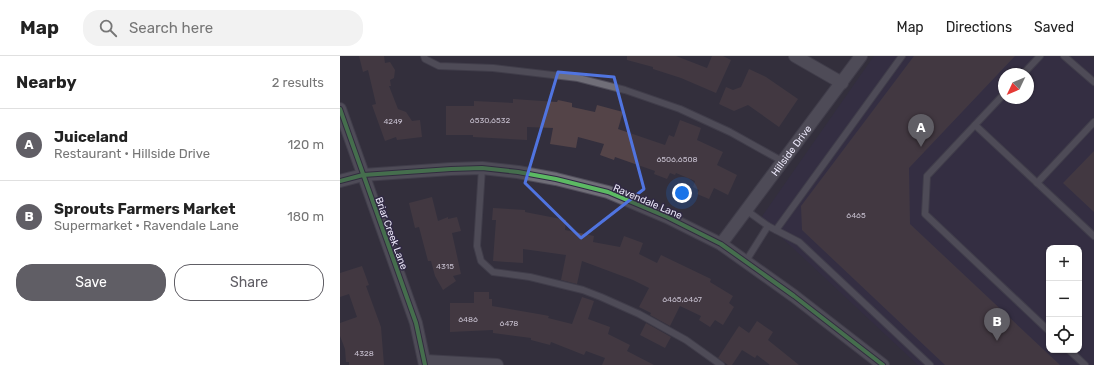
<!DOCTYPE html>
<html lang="en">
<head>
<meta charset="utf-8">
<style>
  body { margin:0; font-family:Rubik,sans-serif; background:#f2f2f2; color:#222 }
  .controls { position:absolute; right:12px; bottom:12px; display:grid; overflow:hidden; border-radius:8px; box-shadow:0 1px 3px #0004 }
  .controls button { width:36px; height:36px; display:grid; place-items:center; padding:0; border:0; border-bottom:1px solid #e0e0e0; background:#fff; color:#222; font:20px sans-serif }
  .compass { position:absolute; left:658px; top:12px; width:36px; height:36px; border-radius:50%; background:#fff; box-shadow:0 1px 3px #0004; rotate:226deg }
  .you { position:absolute; left:342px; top:137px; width:14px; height:14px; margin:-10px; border:3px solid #fff; border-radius:50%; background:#1a73e8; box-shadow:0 0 0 6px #1a73e833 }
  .badge { display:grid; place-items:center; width:26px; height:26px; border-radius:50%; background:#605e65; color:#fff; font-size:13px; font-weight:700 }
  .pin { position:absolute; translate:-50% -33px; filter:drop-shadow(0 1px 2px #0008) }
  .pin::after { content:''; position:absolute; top:21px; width:14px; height:12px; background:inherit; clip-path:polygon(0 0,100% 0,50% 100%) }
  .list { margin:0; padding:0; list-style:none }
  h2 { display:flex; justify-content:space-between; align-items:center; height:52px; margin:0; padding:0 16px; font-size:17px }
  h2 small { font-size:13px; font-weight:400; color:#767676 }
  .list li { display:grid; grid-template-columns:26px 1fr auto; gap:12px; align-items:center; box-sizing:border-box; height:72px; padding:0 16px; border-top:1px solid #e0e0e0 }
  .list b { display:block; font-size:15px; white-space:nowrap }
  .list p { margin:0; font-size:13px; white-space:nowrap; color:#767676 }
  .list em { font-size:13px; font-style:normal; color:#767676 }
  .actions { display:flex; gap:8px; padding:12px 16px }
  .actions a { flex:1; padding:9px 0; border:1px solid #605e65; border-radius:16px; text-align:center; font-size:14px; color:#605e65 }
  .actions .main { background:#605e65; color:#fff }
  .icon { flex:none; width:22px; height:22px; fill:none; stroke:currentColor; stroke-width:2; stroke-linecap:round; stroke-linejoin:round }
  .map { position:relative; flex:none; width:754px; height:309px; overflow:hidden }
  header { display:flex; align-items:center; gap:24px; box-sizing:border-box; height:56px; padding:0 20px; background:#fff; border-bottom:1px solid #e0e0e0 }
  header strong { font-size:19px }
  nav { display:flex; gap:22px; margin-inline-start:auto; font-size:14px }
  .search { width:280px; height:36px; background:#f2f2f2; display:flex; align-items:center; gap:10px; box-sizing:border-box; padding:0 14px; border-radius:16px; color:#767676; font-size:15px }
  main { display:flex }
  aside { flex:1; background:#fff }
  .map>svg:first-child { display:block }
</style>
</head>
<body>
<header>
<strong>Map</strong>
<div class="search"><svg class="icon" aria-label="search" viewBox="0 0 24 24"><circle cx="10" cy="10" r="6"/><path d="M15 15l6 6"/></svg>Search here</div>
<nav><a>Map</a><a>Directions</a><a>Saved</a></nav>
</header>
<main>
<aside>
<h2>Nearby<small>2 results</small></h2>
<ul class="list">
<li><span class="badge">A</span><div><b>Juiceland</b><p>Restaurant · Hillside Drive</p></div><em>120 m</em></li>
<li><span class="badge">B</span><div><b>Sprouts Farmers Market</b><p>Supermarket · Ravendale Lane</p></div><em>180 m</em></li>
</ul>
<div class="actions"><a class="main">Save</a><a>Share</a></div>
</aside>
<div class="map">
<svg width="754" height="309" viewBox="0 0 754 309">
  <rect width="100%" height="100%" fill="#332f3d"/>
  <path fill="#352d4b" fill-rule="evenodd" d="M534,0h215l5,4v305h-176l-157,-147zM664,18h24v24h-24zM709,192h30v102h-30z"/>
  <g fill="#544448">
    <path d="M19,0h25l1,7 5,-1 5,8 -1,8 -4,2 1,6h-2l9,23 8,3 6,9 8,-1 2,17 -25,3 -1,-3 -11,4 -13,-36 4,-1 -8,-34 -5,2z"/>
    <path d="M287,0h49l31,12 5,-12h11l8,4 -15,33 -35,-15 -28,-9v-2l-26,-7z"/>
    <path d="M574,0h101l-106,112 1,56 150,141h-115l-143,-135 -1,-24z"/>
    <path d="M409,13l17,8 32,22 -19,28 -31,-22 -14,6 -15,-7 7,-17 7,3 8,-3z"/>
    <path d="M173,43l44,3 1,-2 14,3v4l23,5 2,-7 26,7 -5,17 47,16 4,-10 5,2 6,-17 21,8 -4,12 26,12 -6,13 20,10 -9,20 -14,-7 -5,11 -12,-5 2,-4 -6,-3 2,-6 -19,-8 -1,2 -5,-2 -3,6 -13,-5 1,-3 -40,-14 -1,3 -14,-5 4,-11 -26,-7 -2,11 -26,-4 3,-16 -26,-1v13l-54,-3v-2h-27v-29h28v-5l39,2z"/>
    <path d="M754,95v61l-31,-29z"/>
    <path d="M92,141l6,24 10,-4v2l9,-2 4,14 -9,2 9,41 -8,2 3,5 -13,9 -8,-14 -4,-15h-3l-9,-34 -4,1 -6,-25z"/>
    <path d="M153,152l32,2v2l41,8 -1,10 29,6 -1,6 27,5 4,-11 19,7 -4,11 18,9 4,-8 50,24 -1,3 23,14 -4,7 5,4 -11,18 -8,-5 -5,7 -11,-7 2,-4 -21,-10 -10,20 -20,-11 1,-2 -12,-6 10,-19 -16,-8 -51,-19 -5,23 -16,-4 5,-25 -43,-6v14l-30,-2 3,-41h-4z"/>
    <path d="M22,210l7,19 -3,1 15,41 3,38h-35v-3h-3l-1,-13 -5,-13v-13l17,-6 -8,-23 -9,3v-24z"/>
    <path d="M134,236h15v7h3v7l52,9 5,1 -1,2 24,6 10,-27 12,4 -6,18 22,8 -2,7 22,11 -3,6 27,14h-52l3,-7 -19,-7 -2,4 -33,-13 -1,3 -19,-5v-2l-38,-5v-3l-43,2v-29h24z"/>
    <path d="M417,265l16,11 -5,8 31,25h-29l-13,-10 -2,3 -13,-8 -10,15h-4l-10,-7 21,-32 10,7z"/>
    <path d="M306,267l25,14 -6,11 -25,-13z"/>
  </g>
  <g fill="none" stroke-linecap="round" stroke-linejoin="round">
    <defs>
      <g id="lane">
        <path d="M84,0l1,3 14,7 54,2 85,10 47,12 55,19 50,23 52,29"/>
        <path d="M724,0l30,26"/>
        <path d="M683,18l17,-18"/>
        <path d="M664,38l-77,82 -2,38 124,117"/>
        <path d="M635,69l119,111"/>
        <path d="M142,112l-5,78 4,15 12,11 37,5 53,13 18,7 38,17 47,26 35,25"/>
        <path d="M697,127l57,-61"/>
        <path d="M406,154l22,16 31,16 131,123"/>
        <path d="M436,174l126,-174"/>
        <path d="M406,205l22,-35"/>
        <path d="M729,294l16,15"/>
      </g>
      <g id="street">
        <path d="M455,0l47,27"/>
        <path d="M0,53l76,214 9,42"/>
        <path d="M0,125l23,-6 88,-6 31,-1 36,4 38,7 52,13 59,25 54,27 73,52 89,69"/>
        <path id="s1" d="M381,188l140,-188"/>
        <path d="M85,305l72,4"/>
      </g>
    </defs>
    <use href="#lane" stroke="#514e5b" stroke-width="8"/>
    <use href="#street" stroke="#514e5b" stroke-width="14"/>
    <use href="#lane" stroke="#706e78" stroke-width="6"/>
    <use href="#street" stroke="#706e78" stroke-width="12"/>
    <defs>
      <g id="cycleway">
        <path d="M0,53l76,214 9,42"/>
        <path d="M0,125l23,-6 88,-6 31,-1 36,4 38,7 52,13 59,25 54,27 73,52 89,69"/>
      </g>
    </defs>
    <use href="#cycleway" stroke="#302943" stroke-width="6"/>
    <use href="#cycleway" stroke="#5cba63" stroke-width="4"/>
  </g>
  <path d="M0 0H754V309H0ZM218,16l56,5 30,112 -63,49 -56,-55z" fill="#332f3d" fill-opacity=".55" fill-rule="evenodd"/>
  <path fill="none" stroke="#5074e0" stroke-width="3" stroke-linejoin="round" d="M218,16l56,5 30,112 -63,49 -56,-55z"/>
  <g text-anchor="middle" stroke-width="3" stroke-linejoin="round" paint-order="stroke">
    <g font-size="8" fill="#c5becd">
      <text x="150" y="67">6530,6532</text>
      <text x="53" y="68">4249</text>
      <text x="337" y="106">6506,6508</text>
      <text x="516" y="162">6465</text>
      <text x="105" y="213">4315</text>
      <text x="342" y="246">6465,6467</text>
      <text x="128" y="266">6486</text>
      <text x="169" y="270">6478</text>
      <text x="24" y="300">4328</text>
    </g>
    <g font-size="10" fill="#ebe7f9" stroke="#302943">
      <text dy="4" stroke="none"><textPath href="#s1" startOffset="117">Hillside Drive</textPath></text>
      <text transform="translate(308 145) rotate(23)" y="4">Ravendale Lane</text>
      <text transform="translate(52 177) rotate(70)" y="4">Briar Creek Lane</text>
    </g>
  </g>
</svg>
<div class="controls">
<button>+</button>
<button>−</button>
<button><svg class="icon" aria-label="locate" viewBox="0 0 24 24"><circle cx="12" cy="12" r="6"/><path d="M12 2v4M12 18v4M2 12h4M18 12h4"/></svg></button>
</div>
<svg class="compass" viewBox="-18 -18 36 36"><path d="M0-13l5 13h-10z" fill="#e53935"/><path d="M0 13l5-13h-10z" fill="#767676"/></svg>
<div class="you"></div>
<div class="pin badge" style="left:581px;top:91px">A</div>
<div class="pin badge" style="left:657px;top:285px">B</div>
</div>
</main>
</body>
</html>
